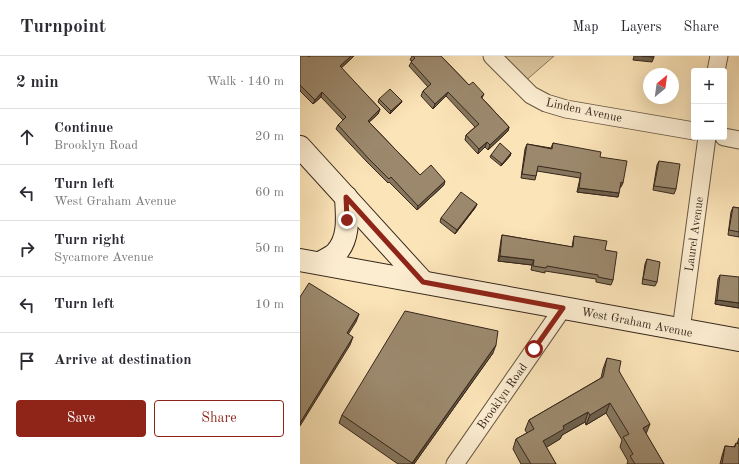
<!DOCTYPE html>
<html lang="en">
<head>
<meta charset="utf-8">
<style>
  body { margin:0; font-family:"Old Standard TT",serif; background:#f7f7f7; color:#2b2b33 }
  .controls { position:absolute; right:12px; top:12px; display:grid; overflow:hidden; border-radius:4px; box-shadow:0 4px 16px #0002 }
  .controls button { width:36px; height:36px; display:grid; place-items:center; padding:0; border:0; border-bottom:1px solid #e1e1e2; background:#fff; color:#2b2b33; font:20px sans-serif }
  .compass { position:absolute; left:343px; top:12px; width:36px; height:36px; border-radius:50%; background:#fff; box-shadow:0 4px 16px #0002; rotate:29deg }
  .stop { position:absolute; width:12px; height:12px; margin:-9px; border:3px solid #8f2418; border-radius:50%; background:#fff }
  .stop.end { background:#8f2418; border-color:#fff; box-shadow:0 1px 4px #0008 }
  .list { margin:0; padding:0; list-style:none }
  h2 { display:flex; justify-content:space-between; align-items:center; height:52px; margin:0; padding:0 16px; font-size:17px }
  h2 small { font-size:13px; font-weight:400; color:#7c7c81 }
  .list li { display:grid; grid-template-columns:26px 1fr auto; gap:12px; align-items:center; box-sizing:border-box; height:56px; padding:0 16px; border-top:1px solid #e1e1e2 }
  .list b { display:block; font-size:15px; white-space:nowrap }
  .list p { margin:0; font-size:13px; white-space:nowrap; color:#7c7c81 }
  .list em { font-size:13px; font-style:normal; color:#7c7c81 }
  .actions { display:flex; gap:8px; padding:12px 16px }
  .actions a { flex:1; padding:9px 0; border:1px solid #8f2418; border-radius:4px; text-align:center; font-size:14px; color:#8f2418 }
  .actions .main { background:#8f2418; color:#fff }
  .icon { flex:none; width:22px; height:22px; fill:none; stroke:currentColor; stroke-width:2; stroke-linecap:round; stroke-linejoin:round }
  .map { position:relative; flex:none; width:439px; height:408px; overflow:hidden }
  header { display:flex; align-items:center; gap:24px; box-sizing:border-box; height:56px; padding:0 20px; background:#fff; border-bottom:1px solid #e1e1e2 }
  header strong { font-size:19px }
  nav { display:flex; gap:22px; margin-inline-start:auto; font-size:14px }
  main { display:flex }
  aside { flex:1; background:#fff }
  .map>svg:first-child { display:block }
</style>
</head>
<body>
<header>
<strong>Turnpoint</strong>
<nav><a>Map</a><a>Layers</a><a>Share</a></nav>
</header>
<main>
<aside>
<h2>2 min<small>Walk · 140 m</small></h2>
<ul class="list">
<li><svg class="icon" aria-label="ahead" viewBox="0 0 24 24"><path d="M12 20V5M6 11l6-6 6 6"/></svg><div><b>Continue</b><p>Brooklyn Road</p></div><em>20 m</em></li>
<li><svg class="icon" aria-label="left" viewBox="0 0 24 24"><path d="M17 20v-9H6M10 6l-5 5 5 5"/></svg><div><b>Turn left</b><p>West Graham Avenue</p></div><em>60 m</em></li>
<li><svg class="icon" aria-label="right" viewBox="0 0 24 24"><path d="M7 20v-9h11M14 6l5 5-5 5"/></svg><div><b>Turn right</b><p>Sycamore Avenue</p></div><em>50 m</em></li>
<li><svg class="icon" aria-label="left" viewBox="0 0 24 24"><path d="M17 20v-9H6M10 6l-5 5 5 5"/></svg><div><b>Turn left</b></div><em>10 m</em></li>
<li><svg class="icon" aria-label="arrive" viewBox="0 0 24 24"><path d="M6 21V4h12l-3 4 3 4H6"/></svg><div><b>Arrive at destination</b></div></li>
</ul>
<div class="actions"><a class="main">Save</a><a>Share</a></div>
</aside>
<div class="map">
<svg width="439" height="408" viewBox="0 0 439 408">
  <rect width="100%" height="100%" fill="#fbe4b8"/>
  <filter id="stains"><feTurbulence type="fractalNoise" baseFrequency=".005" numOctaves="4"/><feColorMatrix values="0 0 0 0 .2 0 0 0 0 .09 0 0 0 0 .02 0 0 0 .5 -.17"/></filter>
  <radialGradient id="worn" r=".72"><stop offset=".6" stop-color="#630" stop-opacity="0"/><stop offset="1" stop-color="#630" stop-opacity=".3"/></radialGradient>
  <path fill="#dac49d" stroke="#88755c" d="M200,0h54l-31,27z"/>
  <g fill="none" stroke-linecap="round" stroke-linejoin="round">
    <defs>
      <g id="street">
        <path d="M192,0l39,39 15,8 20,6 128,22"/>
        <path d="M416,15l3,-15"/>
        <path d="M424,81l15,3"/>
        <path d="M381,274l26,-193"/>
        <path d="M155,408l108,-156"/>
      </g>
      <g id="secondary">
        <path d="M0,91l123,135"/>
        <path d="M0,204l439,80"/>
        <path d="M20,207c5,-3 12,-6 16,-10 14,-15 11,-37 10,-56"/>
      </g>
    </defs>
    <use href="#street" stroke="#675642" stroke-width="19"/>
    <use href="#secondary" stroke="#36261b" stroke-width="24"/>
    <use href="#street" stroke="#fcedd1" stroke-width="17"/>
    <use href="#secondary" stroke="#fcedd1" stroke-width="22"/>
  </g>
  <g fill="#86765e" stroke="#36261b">
    <path d="M0,0l9,1 1,-1h44l-13,12 39,41 -2,5 -9,8 51,53 24,10 -27,25 -28,-28 -1,1 -21,-21 -31,-33 2,-4 5,-5 -22,-23 -8,7 -13,-13z"/>
    <path d="M112,0h29l28,29 15,9 -2,4 27,29 -1,4 -20,19 -3,-3 -7,7 -13,-14 1,-5 9,-8 -29,-31 -13,13 -12,-13 2,-5 5,-4 -19,-21 3,-5 -2,-1z"/>
    <path d="M79,43l23,2 -1,2 -11,11 -12,-12z"/>
    <path d="M253,87l47,14 21,30h-1l-2,10 -41,-5 3,-14 -43,-7 -2,9 -14,-2 4,-29 2,-5 24,4z"/>
    <path d="M211,97l-1,3 -9,10 -11,-9 1,-2z"/>
    <path d="M359,105l17,28 -2,5 -21,-4 4,-25z"/>
    <path d="M177,148l-2,4 -20,26 -15,-12 1,-4z"/>
    <path d="M433,151l6,1v29l-11,-2 3,-23z"/>
    <path d="M202,179l70,12 1,-6 1,-5 31,14 8,30 -2,5 -15,-3v-3l-51,-8v2l-14,-3 1,-5 -34,-4 3,-21z"/>
    <path d="M347,203l10,23 -2,4 -13,-2 3,-20z"/>
    <path d="M420,219l19,33 -24,-4 3,-25z"/>
    <path d="M193,297l-79,111h-16l-59,-41 3,-8z"/>
    <path d="M307,302l12,13 27,63 18,30h-37l1,-3 -8,-14 2,-7 -16,-27 -20,12 -1,-3 -23,13 -2,4 -14,8 10,17h-35l-8,-15 3,-10 11,-6 -2,-3 4,-10 72,-42 2,-9z"/>
    <path d="M439,382v26h-19l2,-8 3,-10 9,1 2,-4 1,1z"/>
  </g>
  <g fill="#6d604c" stroke="#36261b">
    <path d="M51,0h3l-16,15 2,-5z"/>
    <path d="M334,0h8l12,1 -2,5 -19,-2z"/>
    <path d="M22,36l-1,5 -8,7 2,-4z"/>
    <path d="M148,36l-2,4 -13,13 2,-5z"/>
    <path d="M102,45l-1,2 -11,11 1,-3z"/>
    <path d="M80,53l-2,5 -12,11 2,-4z"/>
    <path d="M209,71l-1,4 -20,19 2,-5z"/>
    <path d="M187,86l-2,5 -7,7 1,-5z"/>
    <path d="M211,97l-1,3 -9,10 1,-2z"/>
    <path d="M145,125l-1,4 -27,25 1,-4z"/>
    <path d="M321,126l2,1 -2,4h-2z"/>
    <path d="M279,132l40,5 -1,4 -41,-5z"/>
    <path d="M177,148l-2,4 -20,26 2,-4z"/>
    <path d="M200,200l34,4 -2,5 -34,-4z"/>
    <path d="M417,244l22,3v5l-24,-4z"/>
    <path d="M59,258l-3,8 -12,19 3,-8z"/>
    <path d="M53,281l-3,8 -50,81v-3z"/>
    <path d="M196,289l-3,8 -79,111h-2z"/>
    <path d="M310,347l-4,10 -20,12 4,-10z"/>
    <path d="M288,356l-3,10 -23,13 -2,4 -21,13 4,-11 20,-15z"/>
    <path d="M350,368l-4,10 -3,-6z"/>
  </g>
  <g fill="#9c896d" stroke="#36261b">
    <path d="M0,0h8l1,1 1,-1h41l-11,10 40,43 -12,12 52,54 11,-10 14,16 -27,25 -27,-29 -2,2 -21,-21 -30,-33 8,-8 -24,-25 -7,8 -15,-15z"/>
    <path d="M113,0h28l28,29 4,-3 11,12 -3,3 28,30 -19,18 -3,-3 -8,7 -13,-14 13,-11 -31,-32 -13,12 -12,-13 8,-7 -20,-22 4,-4z"/>
    <path d="M342,0h12v1z"/>
    <path d="M90,33l12,12 -11,10 -12,-12z"/>
    <path d="M200,87l11,10 -9,11 -11,-9z"/>
    <path d="M253,87l48,9 -1,5 27,4 -4,22 -2,-1 -2,11 -40,-5 2,-15 -43,-7 -2,10 -14,-2 5,-30 25,5z"/>
    <path d="M359,105l21,3 -4,25 -22,-3z"/>
    <path d="M161,136l16,12 -20,26 -16,-12z"/>
    <path d="M433,151l6,1v24l-10,-2z"/>
    <path d="M202,179l71,12 1,-11 33,5 -2,9 12,2 -4,28 -15,-3v-2l-51,-9 -1,2 -13,-2 1,-6 -34,-4z"/>
    <path d="M347,203l13,3 -3,20 -14,-3z"/>
    <path d="M420,219l19,2v26l-22,-3z"/>
    <path d="M9,227l50,31 -12,19 6,4 -53,86v-126z"/>
    <path d="M105,255l93,20 -2,14 -84,118 -70,-48z"/>
    <path d="M307,302l14,3 -2,10 31,53 -7,4 21,36h-29l-5,-8 3,-2 -10,-17 6,-3 -19,-31 -20,12 -2,-3 -25,14 1,3 -21,12 13,23h-25l-15,-25 18,-10 -5,-9 74,-43z"/>
    <path d="M436,387l3,1v20h-17l3,-18 10,1z"/>
  </g>
  <g fill="none" stroke-linecap="round" stroke-linejoin="round">
    <path stroke="#8f2418" stroke-width="5" d="M47,164l-1,-23 77,85 140,26 -29,41"/>
  </g>
  <g text-anchor="middle" stroke-width="3" stroke-linejoin="round" paint-order="stroke">
    <g font-size="12" fill="#36261b" stroke="#fcedd1">
      <text transform="translate(284 54) rotate(12)" y="4">Linden Avenue</text>
      <text transform="translate(394 178) rotate(-82)" y="4">Laurel Avenue</text>
      <text transform="translate(337 266) rotate(11)" y="4">West Graham Avenue</text>
      <text transform="translate(202 340) rotate(-55)" y="4">Brooklyn Road</text>
    </g>
  </g>
  <rect width="100%" height="100%" filter="url(#stains)"/>
  <rect width="100%" height="100%" fill="url(#worn)"/>
</svg>
<div class="controls">
<button>+</button>
<button>−</button>
</div>
<svg class="compass" viewBox="-18 -18 36 36"><path d="M0-13l5 13h-10z" fill="#e53935"/><path d="M0 13l5-13h-10z" fill="#7c7c81"/></svg>
<div class="stop" style="left:234px;top:293px"></div>
<div class="stop end" style="left:47px;top:164px"></div>
</div>
</main>
</body>
</html>
